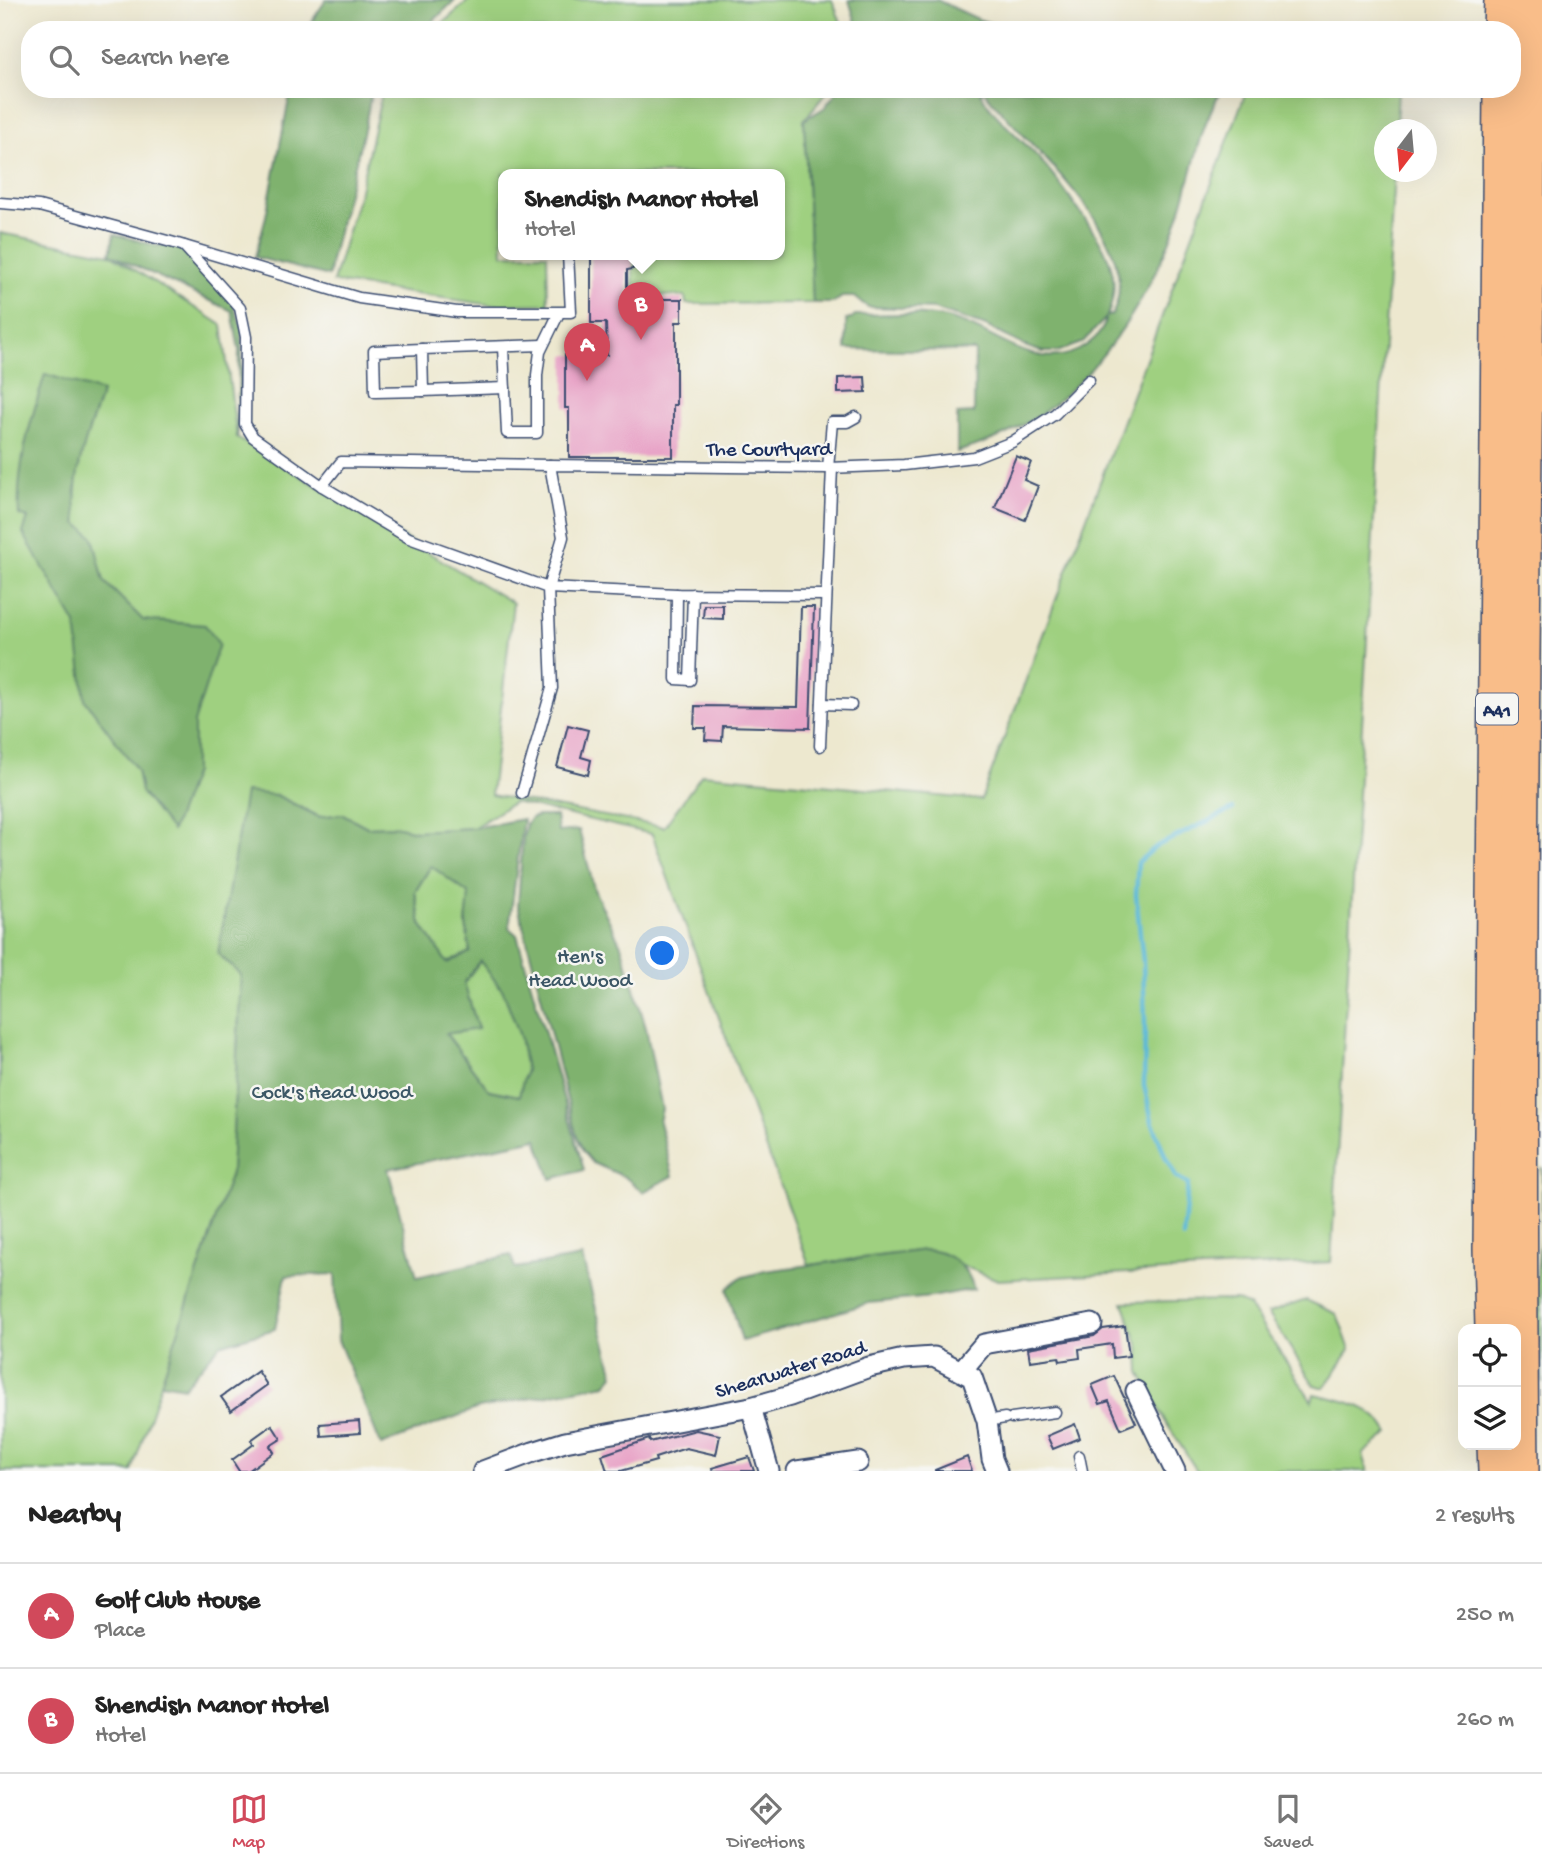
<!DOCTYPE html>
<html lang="en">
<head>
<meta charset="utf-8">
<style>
  body { margin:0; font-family:"Gochi Hand",sans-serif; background:#f2f2f2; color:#222 }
  .controls { position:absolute; right:21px; bottom:21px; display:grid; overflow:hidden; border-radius:14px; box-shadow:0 7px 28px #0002 }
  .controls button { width:63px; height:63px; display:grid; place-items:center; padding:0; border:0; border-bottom:2px solid #e0e0e0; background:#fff; color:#222; font:35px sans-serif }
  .compass { position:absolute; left:1374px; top:119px; width:63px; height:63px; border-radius:50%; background:#fff; box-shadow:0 7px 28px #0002; rotate:196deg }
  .you { position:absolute; left:663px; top:954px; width:24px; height:24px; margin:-18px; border:5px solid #fff; border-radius:50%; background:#1a73e8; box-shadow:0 0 0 10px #1a73e833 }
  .badge { display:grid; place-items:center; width:46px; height:46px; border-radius:50%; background:#d1495b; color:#fff; font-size:23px; font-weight:700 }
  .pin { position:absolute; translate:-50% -58px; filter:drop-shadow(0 2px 4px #0008) }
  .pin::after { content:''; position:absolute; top:37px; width:24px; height:21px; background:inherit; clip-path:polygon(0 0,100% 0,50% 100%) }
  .popup { position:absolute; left:498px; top:169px; width:287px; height:91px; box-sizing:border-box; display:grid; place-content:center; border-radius:14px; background:#fff; filter:drop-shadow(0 2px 5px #0005); font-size:23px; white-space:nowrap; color:#767676 }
  .popup b { font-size:26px; color:#222 }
  .popup::after { content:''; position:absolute; left:50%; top:100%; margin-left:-14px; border:14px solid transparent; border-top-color:#fff }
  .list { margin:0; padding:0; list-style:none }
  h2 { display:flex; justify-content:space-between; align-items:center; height:91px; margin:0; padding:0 28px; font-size:30px }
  h2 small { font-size:23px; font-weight:400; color:#767676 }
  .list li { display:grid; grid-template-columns:46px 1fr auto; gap:21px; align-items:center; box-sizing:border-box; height:105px; padding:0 28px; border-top:2px solid #e0e0e0 }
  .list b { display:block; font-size:26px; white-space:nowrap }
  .list p { margin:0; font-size:23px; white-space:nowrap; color:#767676 }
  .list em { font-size:23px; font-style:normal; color:#767676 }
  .icon { flex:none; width:38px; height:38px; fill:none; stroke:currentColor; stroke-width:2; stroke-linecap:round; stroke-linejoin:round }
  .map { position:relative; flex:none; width:1542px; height:1471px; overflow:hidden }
  .search { position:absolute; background:#fff; box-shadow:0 7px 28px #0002; left:21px; right:21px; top:21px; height:77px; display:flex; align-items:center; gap:18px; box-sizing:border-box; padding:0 24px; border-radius:28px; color:#767676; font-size:26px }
  .sheet { height:301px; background:#fff }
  nav { display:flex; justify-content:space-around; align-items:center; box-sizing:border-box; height:98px; border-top:2px solid #e0e0e0; background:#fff; font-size:19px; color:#767676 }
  nav a { display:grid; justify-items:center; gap:4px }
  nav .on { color:#d1495b }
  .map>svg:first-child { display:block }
</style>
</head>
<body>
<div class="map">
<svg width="1542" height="1471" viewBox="0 0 1542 1471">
  <rect width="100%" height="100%" fill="#f6f6f2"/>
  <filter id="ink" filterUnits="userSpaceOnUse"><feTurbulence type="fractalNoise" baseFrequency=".0143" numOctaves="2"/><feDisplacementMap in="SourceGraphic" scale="14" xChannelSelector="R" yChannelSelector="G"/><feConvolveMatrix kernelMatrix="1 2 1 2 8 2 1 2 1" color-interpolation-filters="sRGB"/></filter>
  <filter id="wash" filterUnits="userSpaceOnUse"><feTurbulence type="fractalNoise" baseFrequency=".00686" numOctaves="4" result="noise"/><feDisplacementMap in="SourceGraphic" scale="28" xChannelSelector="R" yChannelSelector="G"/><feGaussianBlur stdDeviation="1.57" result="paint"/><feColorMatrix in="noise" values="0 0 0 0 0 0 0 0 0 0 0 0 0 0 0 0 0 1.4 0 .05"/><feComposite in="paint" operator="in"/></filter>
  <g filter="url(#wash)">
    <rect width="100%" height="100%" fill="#ede8cf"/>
    <g fill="#9fd080" stroke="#5d806f" stroke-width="2">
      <path d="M469,0h363l12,30h-409z"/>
      <path d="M383,89h446l-25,31 9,183 -127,1 -1,-8 -51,-1 -2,-41h147v-80h-276v80h44l1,50 -57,1 -158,-23 26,-88z"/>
      <path d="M1247,89h151l-2,40 -12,1v42h10l-63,1090 -333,18 -74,-30 -115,15 -157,-431 -138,-32 -41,26 -57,3 -22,-5 -27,1 -24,-13 -23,3 -44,-22 -35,179 -10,199 -99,298h-132v-1238l110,21 112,71 15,113 276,165 -22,192 173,32 38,-53 279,26z"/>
      <path d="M431,866l39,28 -4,30 4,28 -23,11 -26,-39 -6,-32z"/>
      <path d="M480,961l23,30 17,45 6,34 -7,26 -30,-6 -43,-57 32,-4 -14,-46z"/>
      <path d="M1542,1167v216l-8,-71 8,-96z"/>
      <path d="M1236,1300l13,6 63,95 2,-7c29,6 60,11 75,39l-26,21 5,17h-171l-32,-50 -25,-49 -1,-25 -16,-45z"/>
      <path d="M1306,1300l31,14 13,36 -26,38 -10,-3 -46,-72z"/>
    </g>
    <g fill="#7fb26e" stroke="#4d7066" stroke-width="2" fill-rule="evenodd">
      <path d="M326,0h129l-31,30h-118z"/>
      <path d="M849,0h88l41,19 33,11h-153z"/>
      <path d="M291,89h81l-7,37 -34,134 -2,16 -74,-19 11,-41z"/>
      <path d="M839,89h383c-23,39 -29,84 -43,127 -29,83 -86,174 -167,215 -17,9 -36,15 -55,21v-38l17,-1 1,-62 -129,-2v-30h5l4,-4c28,0 59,-3 87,2 51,9 96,64 146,27 9,-7 17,-15 18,-26l-24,25 -25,9h-14l-16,-5 -41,-21 -52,-17 -66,-2 -14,-10h-12l-9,6h-20l-9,-183 20,-12zM980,92h5c39,53 165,148 127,223l-5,1c18,-41 -3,-71 -27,-104 -11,-16 -23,-33 -36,-48 -21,-25 -49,-44 -64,-72z"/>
      <path d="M114,234l44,12 13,-4 23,14 38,44 10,28 -1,81 -4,29 2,-88 -7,-39 -122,-57z"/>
      <path d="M45,374l57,18c-15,44 -32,84 -25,131l16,14 11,44 39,39 62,5 14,19 -25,79v49l-22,59 -31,-39 -4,-22 -52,-70 -9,-76 -53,-91 5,-15 -9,-3c-3,-49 12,-95 26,-141z"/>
      <path d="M245,792l31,3 43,22 24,-3 24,13 27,-1 22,5 57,-3 50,-9 -14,109 8,7 67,235 -33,9 -14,-40 -149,30 29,108 94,-22 4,13 67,-11 32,118 -8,9 -127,24 -98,37 -43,-105 -3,-66 -49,2 -11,53 -55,16 -36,42 -23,-4 70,-210 10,-198 -23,-21zM431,866l38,28 -3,30 4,28 -23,11 -26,-39 -6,-32zM480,961l23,30 17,45 6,34 -7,26 -30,-6 -43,-56 32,-5 -14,-46z"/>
      <path d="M538,816h18l2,16 21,-2 16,62 26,53 16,52 9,31 16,81 -3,13 14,54 -30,16 -18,-15 -32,-14 -10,-12 -7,-17 -58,-229 5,-68 3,-13 5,-6z"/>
      <path d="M924,1250c24,0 44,16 50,39l-42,8 -63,6 -127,38 -15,-52 13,-11 25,-7z"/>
    </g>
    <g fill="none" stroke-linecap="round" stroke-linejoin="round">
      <path stroke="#5bb9d9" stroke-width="4.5" d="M1183,1237l5,-53 -12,-7 -10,-19 -14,-37 -8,-36 1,-62 -2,-61 -7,-67 2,-33 19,-16 76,-37"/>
    </g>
    <g id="blocks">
      <g fill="#e8a4c7">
        <path d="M591,254h41l1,15 -6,1v29h55v23h-6v83h-3v52h-104v-49h-4v-53h42l-1,-32h-15z"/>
        <path d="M865,377l1,15 -28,1v-15z"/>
        <path d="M1016,456l15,6 -7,18 14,6 -13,34 -30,-12z"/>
        <path d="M704,605h19v14l-20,-1z"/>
        <path d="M801,607h13l-4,121 -87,-2 -1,15 -17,-1 1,-12h-12l1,-22 103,1z"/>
        <path d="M568,725l20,5 -7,27 10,3 -3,15 -31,-8z"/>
        <path d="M1125,1326l4,30 -16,2 -1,-14 -33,5 1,9 -20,3 -1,-4 -29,4 -2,-13 66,-12 9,-7z"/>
        <path d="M258,1371l9,14 -36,26 -10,-14z"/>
        <path d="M1114,1376l22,47 -15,6 -12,-28 -9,3 -8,-19z"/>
        <path d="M359,1421l1,12 -39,3 -1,-12z"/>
        <path d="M1075,1424l5,14 -27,11 -6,-13z"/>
        <path d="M272,1425l9,14 -11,7 4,6 -26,19h-9l-7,-11 22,-16 -3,-4z"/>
        <path d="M696,1430l24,5 -4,20 -30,-7 -31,10 1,3 -35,10h-14l-5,-16 47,-16 1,3z"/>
        <path d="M749,1457l5,14h-41l-1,-3z"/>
        <path d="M967,1457l5,14h-37v-1z"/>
      </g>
    </g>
  </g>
  <g filter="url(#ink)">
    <use href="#blocks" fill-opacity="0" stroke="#3a4b6f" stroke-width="2"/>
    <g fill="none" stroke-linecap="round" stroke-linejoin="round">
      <defs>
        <g id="lane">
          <path d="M0,203l39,3 132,36 188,56 98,14h114l-3,-58"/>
          <path d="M184,246l56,62 6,29 -1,87 8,13 69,49 87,52 139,50 4,100 -30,105"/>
          <path d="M503,347l4,86h30v-58l3,-23 19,-39"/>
          <path d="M422,349l-48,2 1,41 48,-1"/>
          <path d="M505,388l-82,3 -1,-42 120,-4"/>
          <path d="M828,468l4,-46h15l9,-5"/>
          <path d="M322,486l19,-24 209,3"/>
          <path d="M677,594l-1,85 14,1 3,-86"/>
          <path d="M826,595l-149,-1 -129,-6 15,-51 -13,-72 278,3 76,-3 70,-8 38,-15 43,-28 34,-34"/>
          <path d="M822,704l29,1"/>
          <path d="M820,746l12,-278"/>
          <path d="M1012,1418l43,-6"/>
          <path d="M987,1421l18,-3"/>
          <path d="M1079,1456l3,15"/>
        </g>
        <g id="street">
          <path d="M962,1370l22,-26 108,-20"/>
          <path d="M1136,1391l39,80"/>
          <path d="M751,1407l18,64"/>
          <path d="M483,1471l50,-19 32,-10 186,-35 39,-11 79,-29 35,-8 30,-2 38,20 15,44 5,38 5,12"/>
          <path d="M797,1471l61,-9"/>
        </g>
        <g id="highway">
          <path d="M1501,30l1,-30"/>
          <path d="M1493,1329l-2,-80 10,-1160"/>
          <path d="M1495,1445l1,26"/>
          <path d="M1521,1471c-5,-490 3,-981 8,-1471"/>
        </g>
      </defs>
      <use href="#lane" stroke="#3a4b6f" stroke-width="13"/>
      <use href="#street" stroke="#3a4b6f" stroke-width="23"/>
      <use href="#highway" stroke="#3a4b6f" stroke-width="38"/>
      <use href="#lane" stroke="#fff" stroke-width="10"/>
      <use href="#street" stroke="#fff" stroke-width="19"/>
      <use href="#highway" stroke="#f9bd89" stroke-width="35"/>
    </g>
  </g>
  <g text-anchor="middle" stroke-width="5" stroke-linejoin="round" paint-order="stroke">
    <rect fill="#f6f6f2" stroke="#5d6b8a" stroke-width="2" x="1476" y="693.5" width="42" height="31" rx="5"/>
    <g font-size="19" font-weight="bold" fill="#1b2f5e">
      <text x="1497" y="716">A41</text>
    </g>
    <g font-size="21" fill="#1b2f5e" stroke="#f6f6f2">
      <text x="769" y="455">The Courtyard</text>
      <text transform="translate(790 1368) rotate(-17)" y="7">Shearwater Road</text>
    </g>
    <g font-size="21" fill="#3c5766" stroke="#f6f6f2">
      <text x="580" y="962">Hen's<tspan x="580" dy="24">Head Wood</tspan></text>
      <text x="332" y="1098">Cock's Head Wood</text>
    </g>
  </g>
</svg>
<div class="controls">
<button><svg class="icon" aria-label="locate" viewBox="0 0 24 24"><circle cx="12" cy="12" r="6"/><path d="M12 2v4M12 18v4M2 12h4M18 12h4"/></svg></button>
<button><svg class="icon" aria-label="layers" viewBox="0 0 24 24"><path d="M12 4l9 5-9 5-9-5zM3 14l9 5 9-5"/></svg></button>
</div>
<svg class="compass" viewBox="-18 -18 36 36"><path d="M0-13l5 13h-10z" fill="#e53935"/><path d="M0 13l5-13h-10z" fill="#767676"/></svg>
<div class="you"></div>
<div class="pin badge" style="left:587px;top:381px">A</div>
<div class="pin badge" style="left:641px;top:340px">B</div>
<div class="popup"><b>Shendish Manor Hotel</b>Hotel</div>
<div class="search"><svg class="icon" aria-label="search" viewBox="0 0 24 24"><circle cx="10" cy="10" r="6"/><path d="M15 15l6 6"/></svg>Search here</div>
</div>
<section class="sheet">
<h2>Nearby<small>2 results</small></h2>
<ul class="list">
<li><span class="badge">A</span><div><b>Golf Club House</b><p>Place</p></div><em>250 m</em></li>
<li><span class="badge">B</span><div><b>Shendish Manor Hotel</b><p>Hotel</p></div><em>260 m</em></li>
</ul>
</section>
<nav>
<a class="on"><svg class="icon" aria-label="map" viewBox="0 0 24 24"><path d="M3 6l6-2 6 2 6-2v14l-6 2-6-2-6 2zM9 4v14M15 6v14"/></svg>Map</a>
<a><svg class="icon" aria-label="directions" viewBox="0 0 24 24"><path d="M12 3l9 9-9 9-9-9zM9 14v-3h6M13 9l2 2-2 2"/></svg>Directions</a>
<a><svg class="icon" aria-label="saved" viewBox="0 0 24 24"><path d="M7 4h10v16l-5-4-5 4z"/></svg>Saved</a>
</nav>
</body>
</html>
